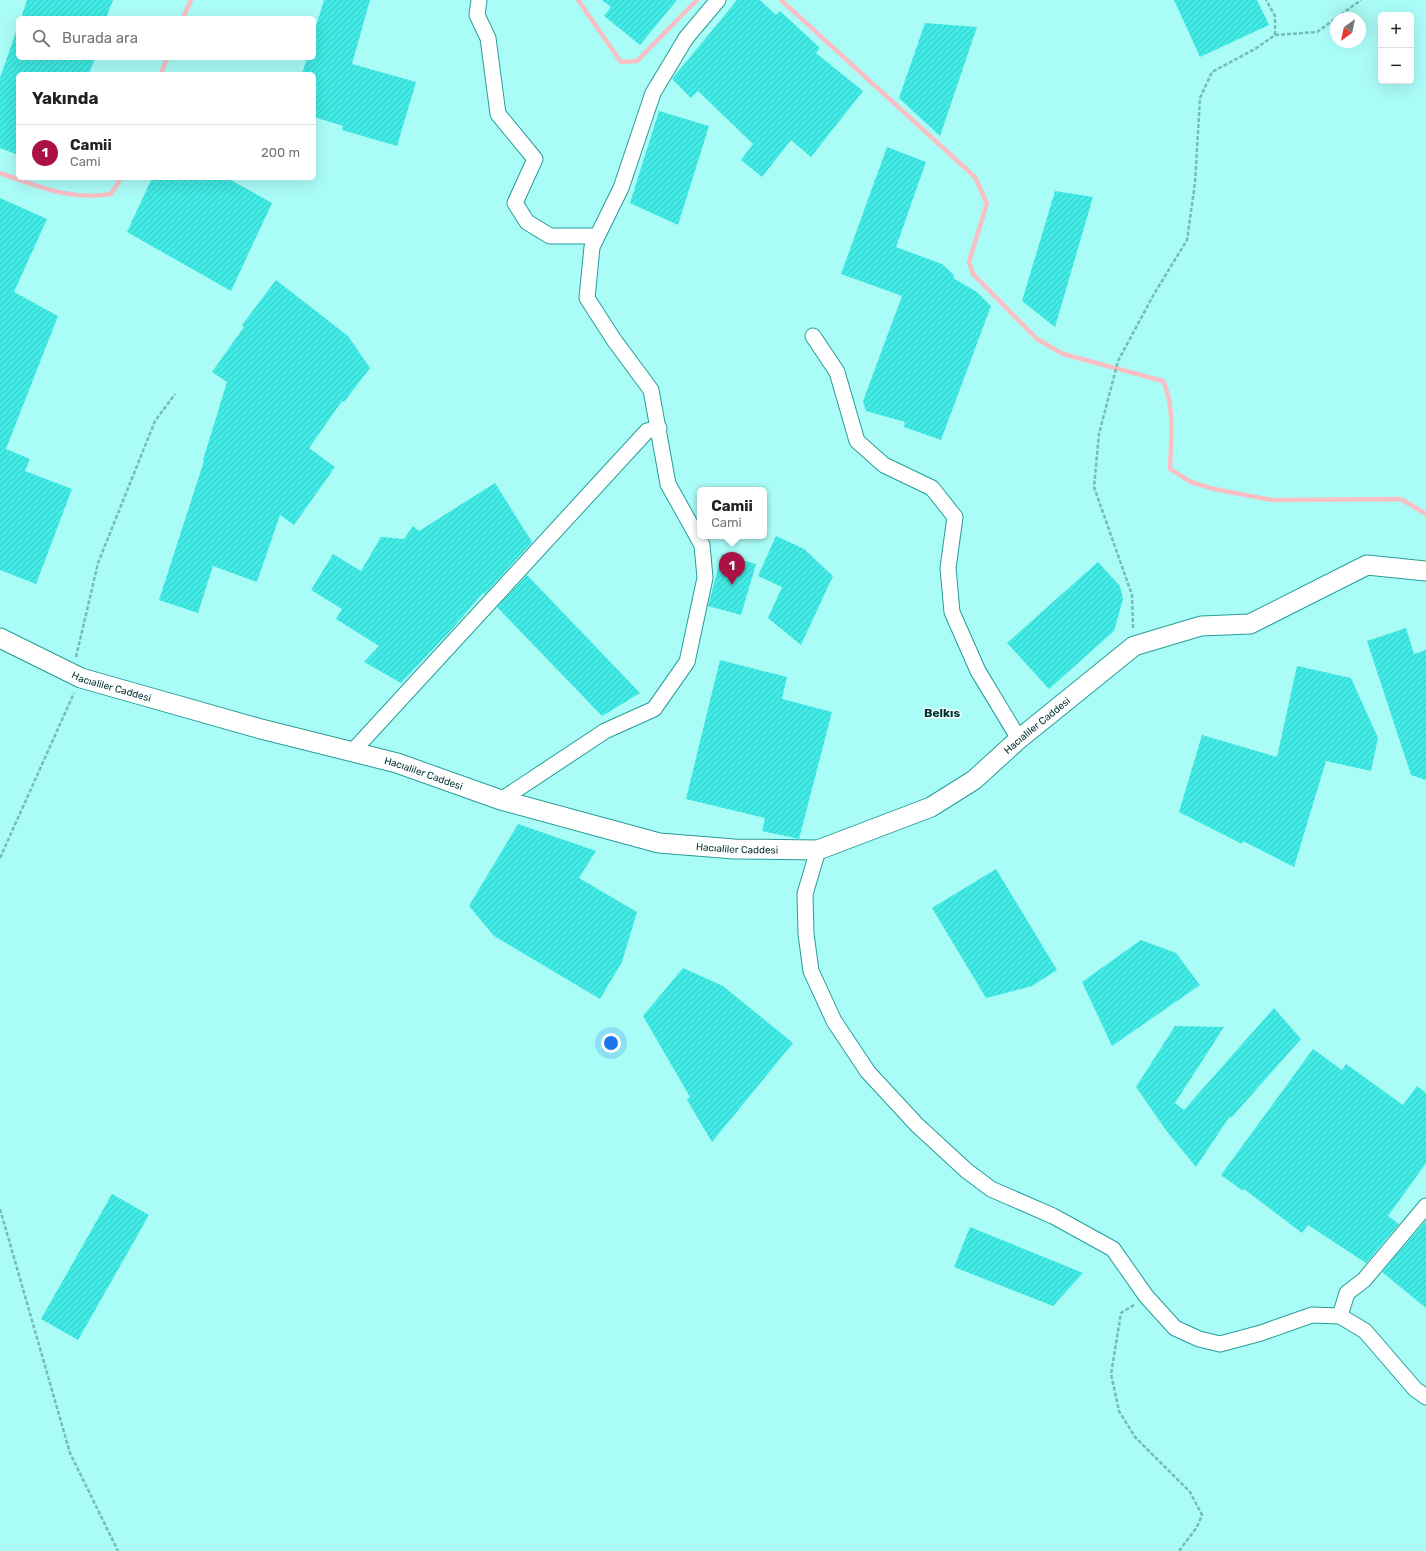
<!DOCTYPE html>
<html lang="tr">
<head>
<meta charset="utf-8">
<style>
  body { margin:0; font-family:Rubik,sans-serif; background:#f2f2f2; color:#222 }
  .controls { position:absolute; right:12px; top:12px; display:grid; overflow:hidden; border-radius:6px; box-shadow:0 4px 16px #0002 }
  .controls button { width:36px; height:36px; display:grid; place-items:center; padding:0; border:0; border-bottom:1px solid #e0e0e0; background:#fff; color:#222; font:20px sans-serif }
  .compass { position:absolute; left:1330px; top:12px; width:36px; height:36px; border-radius:50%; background:#fff; box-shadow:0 4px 16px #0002; rotate:213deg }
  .you { position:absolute; left:611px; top:1043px; width:14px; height:14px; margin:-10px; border:3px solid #fff; border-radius:50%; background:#1a73e8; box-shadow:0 0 0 6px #1a73e833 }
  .badge { display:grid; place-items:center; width:26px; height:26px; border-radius:50%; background:#a91242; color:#fff; font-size:13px; font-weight:700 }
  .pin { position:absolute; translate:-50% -33px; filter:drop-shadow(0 1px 2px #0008) }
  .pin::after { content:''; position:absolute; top:21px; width:14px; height:12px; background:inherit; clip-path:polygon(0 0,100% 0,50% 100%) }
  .popup { position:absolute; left:697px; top:487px; width:70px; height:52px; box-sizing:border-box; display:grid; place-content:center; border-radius:6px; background:#fff; filter:drop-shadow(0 1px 3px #0005); font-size:13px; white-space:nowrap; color:#767676 }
  .popup b { font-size:15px; color:#222 }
  .popup::after { content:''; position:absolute; left:50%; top:100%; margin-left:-8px; border:8px solid transparent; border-top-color:#fff }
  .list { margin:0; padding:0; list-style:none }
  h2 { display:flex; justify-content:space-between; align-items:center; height:52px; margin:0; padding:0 16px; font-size:17px }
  h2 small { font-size:13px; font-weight:400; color:#767676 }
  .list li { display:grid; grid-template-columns:26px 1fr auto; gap:12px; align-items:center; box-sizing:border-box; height:56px; padding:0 16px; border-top:1px solid #e0e0e0 }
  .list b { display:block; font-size:15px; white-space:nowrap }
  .list p { margin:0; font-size:13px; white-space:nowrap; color:#767676 }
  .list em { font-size:13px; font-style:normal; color:#767676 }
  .icon { flex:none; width:22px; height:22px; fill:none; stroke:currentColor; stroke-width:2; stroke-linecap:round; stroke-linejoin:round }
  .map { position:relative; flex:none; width:1426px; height:1551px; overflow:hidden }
  .search { position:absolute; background:#fff; box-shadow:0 4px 16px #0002; left:16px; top:16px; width:300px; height:44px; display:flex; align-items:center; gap:10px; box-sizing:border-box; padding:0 14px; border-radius:6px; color:#767676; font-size:15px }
  .panel { position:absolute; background:#fff; box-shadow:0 4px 16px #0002; left:16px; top:72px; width:300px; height:108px; border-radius:6px }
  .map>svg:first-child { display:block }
</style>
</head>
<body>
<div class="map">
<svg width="1426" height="1551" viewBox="0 0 1426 1551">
  <defs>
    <pattern id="building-hatch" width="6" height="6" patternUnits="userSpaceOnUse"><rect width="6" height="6" fill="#41eae4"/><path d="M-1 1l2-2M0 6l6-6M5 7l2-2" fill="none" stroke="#37c9c4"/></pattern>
  </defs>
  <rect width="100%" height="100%" fill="#aafcf7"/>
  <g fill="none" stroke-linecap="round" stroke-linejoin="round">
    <g stroke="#f8bfc5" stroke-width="4.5">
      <path d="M578,0l43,62 16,-1 60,-61"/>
      <path d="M781,0l194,177 12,26 -18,59 4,12 64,65 26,15 100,27c12,26 8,59 7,88l21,13 23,7 58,11 129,-1 25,15"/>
      <path d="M183,18l8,-18"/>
      <path d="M161,74l6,-16"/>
      <path d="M0,173c38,13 70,28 111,21l10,-16"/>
    </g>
  </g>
  <g fill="url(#building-hatch)">
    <path d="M27,0h86l-7,18h-85z"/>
    <path d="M324,0h46l-18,64 64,18 -19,64 -55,-16 1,-4 -29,-9v-43h-12l5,-16h7v-25z"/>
    <path d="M602,0h75l-37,45 -36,-29 7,-9z"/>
    <path d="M737,0h23l16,15 4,-4 40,37 -4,5 47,38 -52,66 -20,-17 -29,37 -21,-17 12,-16 -55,-53 -7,7 -19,-19z"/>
    <path d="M1174,0h83l12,25 -69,32z"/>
    <path d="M925,23l52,4 -37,109 -41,-38z"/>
    <path d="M16,32h2v26h77l-6,16h-71v81l-18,-7v-70z"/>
    <path d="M659,111l50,15 -31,99 -48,-22z"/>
    <path d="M887,147l39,15 -30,85 46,17 12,11 -1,3 24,14 14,14 -50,134 -37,-13 1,-5 -39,-11 -3,-10 39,-105 -61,-22z"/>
    <path d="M152,178h75l45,25 -41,88 -104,-59z"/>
    <path d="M1055,191l38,6 -38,130 -33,-26z"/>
    <path d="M0,198l47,21 -33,73 44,24 -52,133 24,10 -5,12 47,18 -36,95 -36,-14z"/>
    <path d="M276,280l72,56 22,32 -26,34 -2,-1 -33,47 26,19 -41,58 -14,-10 -23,67 -44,-16 -15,47 -39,-13 45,-139 -1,-1 24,-78 -15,-10 32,-45 -2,-2z"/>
    <path d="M495,483l37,59 -47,52 -2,-1 -32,37 -50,53 -37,-21 15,-16 -43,-27 6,-10 -31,-19 22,-36 28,17 20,-34 23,2 9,-13 6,5z"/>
    <path d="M776,536l28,13 29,27 -32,69 -33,-27 14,-31 -24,-11z"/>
    <path d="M722,554l34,10 -15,51 -33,-9z"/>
    <path d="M1098,562l22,24 3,13 -9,32 -65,58 -42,-46z"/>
    <path d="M527,575l113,118 -38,23 -105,-109z"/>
    <path d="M1406,628l8,26 12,-4v130l-15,-5 -44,-134z"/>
    <path d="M720,660l67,17 -5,22 50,13 -33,127 -37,-8 3,-13 -79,-19z"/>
    <path d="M1297,666l54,12 27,60 -7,33 -45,-10 -32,106 -51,-26 -1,3 -63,-32 23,-77 75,22z"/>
    <path d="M518,824l78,27 -17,27 58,34 -15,50 -22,37 -106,-63 -25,-30z"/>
    <path d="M996,869l61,101 -25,16 -46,12 -54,-90z"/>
    <path d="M1141,940l35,13 24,32 -88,61 -30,-64z"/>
    <path d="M683,968l40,18 70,57 -81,99 -25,-42 3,-3 -47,-81z"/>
    <path d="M1274,1008l27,31 -70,79 -1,-2 -34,51 -28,-34 -32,-46 39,-61 49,1 -49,76 9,7z"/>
    <path d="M1313,1049l29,21 4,-6 57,41 14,-19 9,7v70l-38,53 11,8 -33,39 -58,-38 -6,8 -58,-44 -1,2 -22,-16z"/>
    <path d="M112,1194l37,21 -71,125 -37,-21z"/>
    <path d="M1426,1220v88l-44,-36z"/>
    <path d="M970,1227l113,46 -30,33 -99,-39z"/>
  </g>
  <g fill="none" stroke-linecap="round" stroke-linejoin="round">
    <defs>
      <g id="minor">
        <path d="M479,0l-2,15 11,23 10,76 37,45 -20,44 12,19 23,14h47"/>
        <path d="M813,336l24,36 20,69 27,24 48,23 23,29 -7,51 4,44 26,59 41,68"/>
        <path d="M352,752l295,-321 12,-3"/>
        <path d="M501,800l104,-69 49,-22 33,-47 18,-84 -3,-33 -34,-61 -17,-94 -37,-50 -27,-42 5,-51 29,-59 32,-95 33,-55 32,-38"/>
        <path d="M818,850l-13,44 1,40 5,37 23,50 34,51 49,53 50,46 24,18 62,27 60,33 33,47 29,32 24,11 21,5 41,-11 51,-18 28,1 25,15 50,58 11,8"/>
        <path d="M1340,1316l7,-23 17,-13 62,-74"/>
      </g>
      <g id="tertiary">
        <path id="s1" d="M0,638l81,40 180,51 136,34 104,37 158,43 75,6 84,1 113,-43 43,-27 45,-41 115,-93 67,-20 49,-2 117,-59 59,6"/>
      </g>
    </defs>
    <use href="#minor" stroke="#269d99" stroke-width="17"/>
    <use href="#tertiary" stroke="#269d99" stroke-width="21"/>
    <g stroke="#75bcb8" stroke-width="2.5" stroke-dasharray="4 2" stroke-linecap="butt">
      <path d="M1336,18l25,-18"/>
      <path d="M1275,35l42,-3 19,-14"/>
      <path d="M1133,628l-1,-33 -38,-108 5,-53 19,-73 36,-67 33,-54 8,-57 5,-85 12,-26 43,-23 20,-14v-19l-9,-16"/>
      <path d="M76,657l22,-94 57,-142 20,-27"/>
      <path d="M0,858l74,-165"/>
      <path d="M0,1209l70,244 48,98"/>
      <path d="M1134,1305l-13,8 -10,61 8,37 16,26 55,55 12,23 -5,12 -18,24"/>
    </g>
    <use href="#minor" stroke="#fff" stroke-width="15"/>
    <use href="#tertiary" stroke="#fff" stroke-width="19"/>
  </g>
  <g text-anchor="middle" stroke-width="3.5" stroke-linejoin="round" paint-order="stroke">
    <g font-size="10" fill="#00312f" stroke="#e9fcfb">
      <text dy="4" stroke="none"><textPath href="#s1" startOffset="122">Hacıaliler Caddesi</textPath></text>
      <text dy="4" stroke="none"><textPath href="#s1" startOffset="1106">Hacıaliler Caddesi</textPath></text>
      <text dy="4" stroke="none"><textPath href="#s1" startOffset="446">Hacıaliler Caddesi</textPath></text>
      <text dy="4" stroke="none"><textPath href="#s1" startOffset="770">Hacıaliler Caddesi</textPath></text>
    </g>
    <g font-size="12" font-weight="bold" fill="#00312f" stroke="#e9fcfb">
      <text x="942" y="717">Belkıs</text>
    </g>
  </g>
</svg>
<div class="controls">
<button>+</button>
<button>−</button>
</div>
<svg class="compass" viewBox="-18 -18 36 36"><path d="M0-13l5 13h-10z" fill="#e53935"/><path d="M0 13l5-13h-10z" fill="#767676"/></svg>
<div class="you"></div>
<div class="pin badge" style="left:732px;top:585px">1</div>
<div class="popup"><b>Camii</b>Cami</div>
<div class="search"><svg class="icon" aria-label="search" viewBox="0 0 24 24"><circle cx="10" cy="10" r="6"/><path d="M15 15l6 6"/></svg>Burada ara</div>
<section class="panel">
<h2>Yakında<small></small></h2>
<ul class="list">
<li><span class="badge">1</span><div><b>Camii</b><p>Cami</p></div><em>200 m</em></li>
</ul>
</section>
</div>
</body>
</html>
